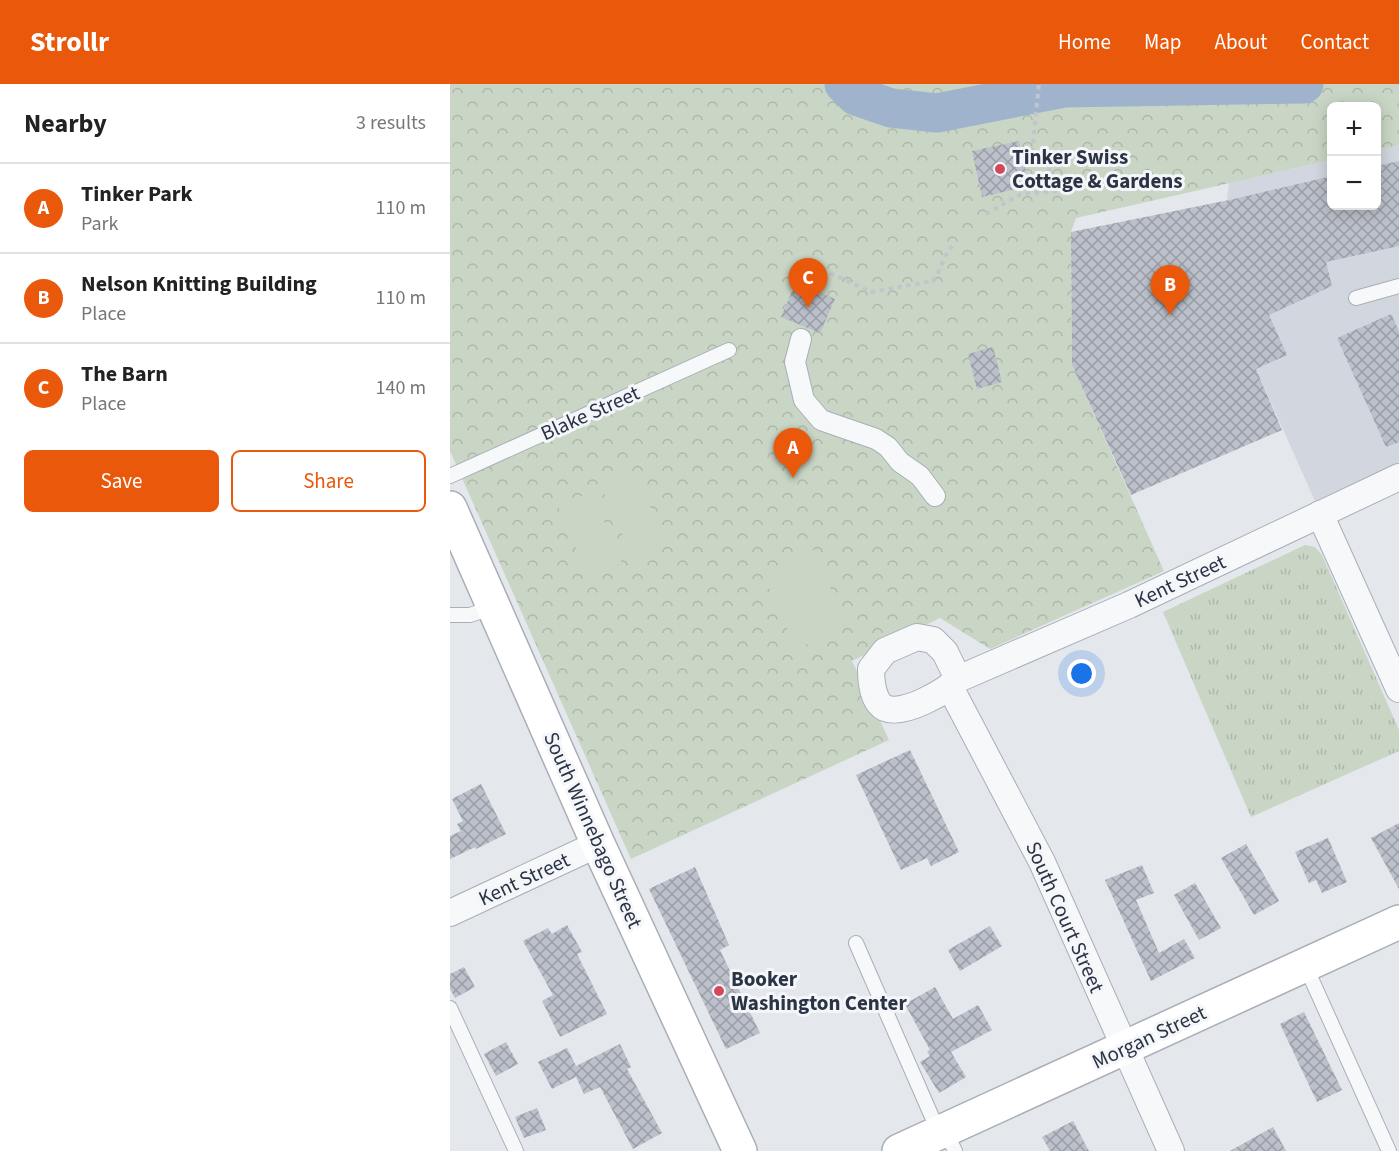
<!DOCTYPE html>
<html lang="en">
<head>
<meta charset="utf-8">
<style>
  body { margin:0; font-family:"Source Sans 3",sans-serif; background:#f6f6f6; color:#222 }
  .controls { position:absolute; right:18px; top:18px; display:grid; overflow:hidden; border-radius:9px; box-shadow:0 3px 15px #0003 }
  .controls button { width:54px; height:54px; display:grid; place-items:center; padding:0; border:0; border-bottom:2px solid #e0e0e0; background:#fff; color:#222; font:30px sans-serif }
  .you { position:absolute; left:632px; top:590px; width:21px; height:21px; margin:-15px; border:4px solid #fff; border-radius:50%; background:#1a73e8; box-shadow:0 0 0 9px #1a73e833 }
  .badge { display:grid; place-items:center; width:39px; height:39px; border-radius:50%; background:#ea580c; color:#fff; font-size:20px; font-weight:700 }
  .pin { position:absolute; translate:-50% -50px; filter:drop-shadow(0 2px 3px #0008) }
  .pin::after { content:''; position:absolute; top:32px; width:21px; height:18px; background:inherit; clip-path:polygon(0 0,100% 0,50% 100%) }
  .list { margin:0; padding:0; list-style:none }
  h2 { display:flex; justify-content:space-between; align-items:center; height:78px; margin:0; padding:0 24px; font-size:26px }
  h2 small { font-size:20px; font-weight:400; color:#767676 }
  .list li { display:grid; grid-template-columns:39px 1fr auto; gap:18px; align-items:center; box-sizing:border-box; height:90px; padding:0 24px; border-top:2px solid #e0e0e0 }
  .list b { display:block; font-size:22px; white-space:nowrap }
  .list p { margin:0; font-size:20px; white-space:nowrap; color:#767676 }
  .list em { font-size:20px; font-style:normal; color:#767676 }
  .actions { display:flex; gap:12px; padding:18px 24px }
  .actions a { flex:1; padding:14px 0; border:2px solid #ea580c; border-radius:9px; text-align:center; font-size:21px; color:#ea580c }
  .actions .main { background:#ea580c; color:#fff }
  .map { position:relative; flex:none; width:949px; height:1067px; overflow:hidden }
  header { display:flex; align-items:center; gap:36px; box-sizing:border-box; height:84px; padding:0 30px; background:#ea580c; color:#fff }
  header strong { font-size:28px }
  nav { display:flex; gap:33px; margin-inline-start:auto; font-size:21px }
  main { display:flex }
  aside { flex:1; background:#fff }
  .map>svg:first-child { display:block }
</style>
</head>
<body>
<header>
<strong>Strollr</strong>
<nav><a>Home</a><a>Map</a><a>About</a><a>Contact</a></nav>
</header>
<main>
<aside>
<h2>Nearby<small>3 results</small></h2>
<ul class="list">
<li><span class="badge">A</span><div><b>Tinker Park</b><p>Park</p></div><em>110 m</em></li>
<li><span class="badge">B</span><div><b>Nelson Knitting Building</b><p>Place</p></div><em>110 m</em></li>
<li><span class="badge">C</span><div><b>The Barn</b><p>Place</p></div><em>140 m</em></li>
</ul>
<div class="actions"><a class="main">Save</a><a>Share</a></div>
</aside>
<div class="map">
<svg width="949" height="1067" viewBox="0 0 949 1067">
  <defs>
    <pattern id="grass-tufts" width="24" height="20" patternUnits="userSpaceOnUse" patternTransform="scale(1.5)"><rect width="24" height="20" fill="#c9d6c5"/><path d="M3 7l-1-3M5 7V3M7 7l1-3M15 17l-1-3M17 17v-4M19 17l1-3" fill="none" stroke="#adb8ab"/></pattern>
    <pattern id="park-crowns" width="20" height="18" patternUnits="userSpaceOnUse" patternTransform="scale(1.5)"><rect width="20" height="18" fill="#c9d6c5"/><path d="M2 6a3 3 0 1 1 6 0M12 15a3 3 0 1 1 6 0" fill="none" stroke="#adb8ab"/></pattern>
    <pattern id="building-cross-hatch" width="8" height="8" patternUnits="userSpaceOnUse" patternTransform="scale(1.5)"><rect width="8" height="8" fill="#bbc0ca"/><path d="M0 0l8 8M0 8l8-8" fill="none" stroke="#989da6"/></pattern>
  </defs>
  <rect width="100%" height="100%" fill="#e4e7ec"/>
  <path fill="#d2d6de" d="M949,61v317l-84,39 -59,-132 -27,-139 -2,-30 2,-17 102,-23 1,46h44l1,-56z"/>
  <path fill="url(#grass-tufts)" d="M855,461l10,2 7,8 77,175v21l-148,66 -88,-205z"/>
  <path fill="url(#park-crowns)" d="M0,0h949v61l-22,5 -1,-44h-44l-1,54 -255,58 -5,14 1,133 92,206 -174,78 -50,-31 -88,43 37,79 -258,119 -181,-408z"/>
  <g fill="#c9d6c5">
    <path d="M185,388l31,72 -33,14 -32,-71z"/>
    <path d="M141,408l31,71 -33,15 -31,-72z"/>
    <path d="M364,466l33,76 -51,23 -34,-77z"/>
  </g>
  <g fill="none" stroke-linecap="round" stroke-linejoin="round">
    <path stroke="#9fb4cc" stroke-width="39" d="M394,0l12,12 35,12 46,5 127,-25 240,-4"/>
  </g>
  <g fill="url(#building-cross-hatch)">
    <path d="M569,57l10,45 -47,11 -10,-46z"/>
    <path d="M949,77v85l-73,16 6,24 -63,29 18,40 -31,14 26,61 -151,65 -59,-130 -1,-133 163,-33 98,-23v30h45v-40z"/>
    <path d="M346,198l39,17 -15,34 -39,-16z"/>
    <path d="M941,230l8,17v111l-13,5 -49,-109z"/>
    <path d="M543,263l9,35 -25,7 -9,-35z"/>
    <path d="M460,666l49,102 -28,14 -4,-8 -26,12 -45,-95z"/>
    <path d="M31,700l25,50 -30,15 -1,-2 -25,12v-23l11,-5 -4,-7 6,-3 -11,-22z"/>
    <path d="M949,739v66l-28,-51z"/>
    <path d="M878,754l19,44 -25,11 -6,-13 -7,3 -14,-31z"/>
    <path d="M796,760l33,57 -25,14 -33,-57z"/>
    <path d="M692,781l12,28 -18,7 23,53 25,-14 11,19 -44,23 -46,-101z"/>
    <path d="M245,783l34,78 -9,5 40,83 -34,16 -77,-160z"/>
    <path d="M745,799l26,45 -22,12 -25,-45z"/>
    <path d="M117,841l15,27 -5,2 30,60 -47,23 -18,-36 11,-6 -30,-54 25,-13 4,6z"/>
    <path d="M540,842l12,20 -42,25 -12,-21z"/>
    <path d="M14,883l11,20 -20,11 -5,-9v-15z"/>
    <path d="M485,903l18,32 25,-14 14,25 -41,22 15,25 -27,16 -19,-31 10,-6 -3,-5 3,-1 -25,-46z"/>
    <path d="M854,928l38,78 -25,12 -37,-78z"/>
    <path d="M56,958l12,22 -22,12 -12,-22z"/>
    <path d="M170,960l11,23 -4,2 35,64 -29,16 -33,-62 -16,7 -8,-17 -24,12 -14,-27 29,-14 9,18z"/>
    <path d="M87,1024l9,22 -22,8 -9,-21z"/>
    <path d="M623,1037l16,30h-39l-8,-14z"/>
    <path d="M823,1043l13,24h-56z"/>
  </g>
  <g fill="none" stroke-linecap="round" stroke-linejoin="round">
    <defs>
      <g id="service">
        <path d="M906,214l43,-12"/>
        <path d="M0,392l279,-126"/>
        <path d="M0,531h20l24,-8"/>
        <path d="M406,859l83,190"/>
        <path d="M855,881l84,186"/>
        <path d="M0,924l66,143"/>
        <path d="M495,1046l10,21"/>
      </g>
      <path id="pedestrian" d="M351,255l-6,23 9,38 17,20 55,19 12,8 12,15 20,14 15,20"/>
      <g id="minor">
        <path d="M870,430l79,175"/>
        <path d="M508,595l-13,-27 -12,-12 -16,-3 -32,14 -14,18c0,12 2,33 14,39 19,8 60,-16 73,-29l171,-74 270,-128"/>
        <path d="M500,603l92,175 129,289"/>
        <path d="M0,829l148,-69"/>
      </g>
      <g id="secondary">
        <path d="M0,424l148,336 142,307"/>
        <path d="M449,1067l500,-229"/>
      </g>
    </defs>
    <use href="#service" stroke="#a9aeb7" stroke-width="16"/>
    <use href="#pedestrian" stroke="#a9aeb7" stroke-width="22"/>
    <use href="#minor" stroke="#a9aeb7" stroke-width="28"/>
    <use href="#secondary" stroke="#a9aeb7" stroke-width="36"/>
    <g stroke="#c2c5cb" stroke-width="4" stroke-dasharray="4.5 4.5" stroke-linecap="butt">
      <path d="M536,130l35,-20 37,-3 -2,-14 -24,-25 7,-68"/>
      <path d="M380,189l41,19 62,-11c9,-12 11,-29 23,-38"/>
    </g>
    <use href="#service" stroke="#f7f8fa" stroke-width="14"/>
    <use href="#pedestrian" stroke="#f7f8fa" stroke-width="20"/>
    <use href="#minor" stroke="#f7f8fa" stroke-width="26"/>
    <use href="#secondary" stroke="#fff" stroke-width="33"/>
  </g>
  <g fill="#d1495b" stroke="#f4f6f9" stroke-width="2">
    <circle cx="550" cy="85" r="6"/>
    <circle cx="269" cy="907" r="6"/>
  </g>
  <g text-anchor="middle" stroke-width="6" stroke-linejoin="round" paint-order="stroke">
    <g font-size="21" font-weight="bold" fill="#2b3445" stroke="#f4f6f9" text-anchor="start">
      <text x="562" y="80">Tinker Swiss<tspan x="562" dy="24">Cottage &amp; Gardens</tspan></text>
      <text x="281" y="902">Booker<tspan x="281" dy="24">Washington Center</tspan></text>
    </g>
    <g font-size="21" fill="#2b3445" stroke="#f4f6f9">
      <text transform="translate(140 329) rotate(-24)" y="7">Blake Street</text>
      <text transform="translate(730 497) rotate(-25)" y="7">Kent Street</text>
      <text transform="translate(143 746) rotate(66)" y="7">South Winnebago Street</text>
      <text transform="translate(74 795) rotate(-25)" y="7">Kent Street</text>
      <text transform="translate(615 833) rotate(66)" y="7">South Court Street</text>
      <text transform="translate(699 953) rotate(-25)" y="7">Morgan Street</text>
    </g>
  </g>
</svg>
<div class="controls">
<button>+</button>
<button>−</button>
</div>
<div class="you"></div>
<div class="pin badge" style="left:343px;top:394px">A</div>
<div class="pin badge" style="left:720px;top:231px">B</div>
<div class="pin badge" style="left:358px;top:224px">C</div>
</div>
</main>
</body>
</html>
